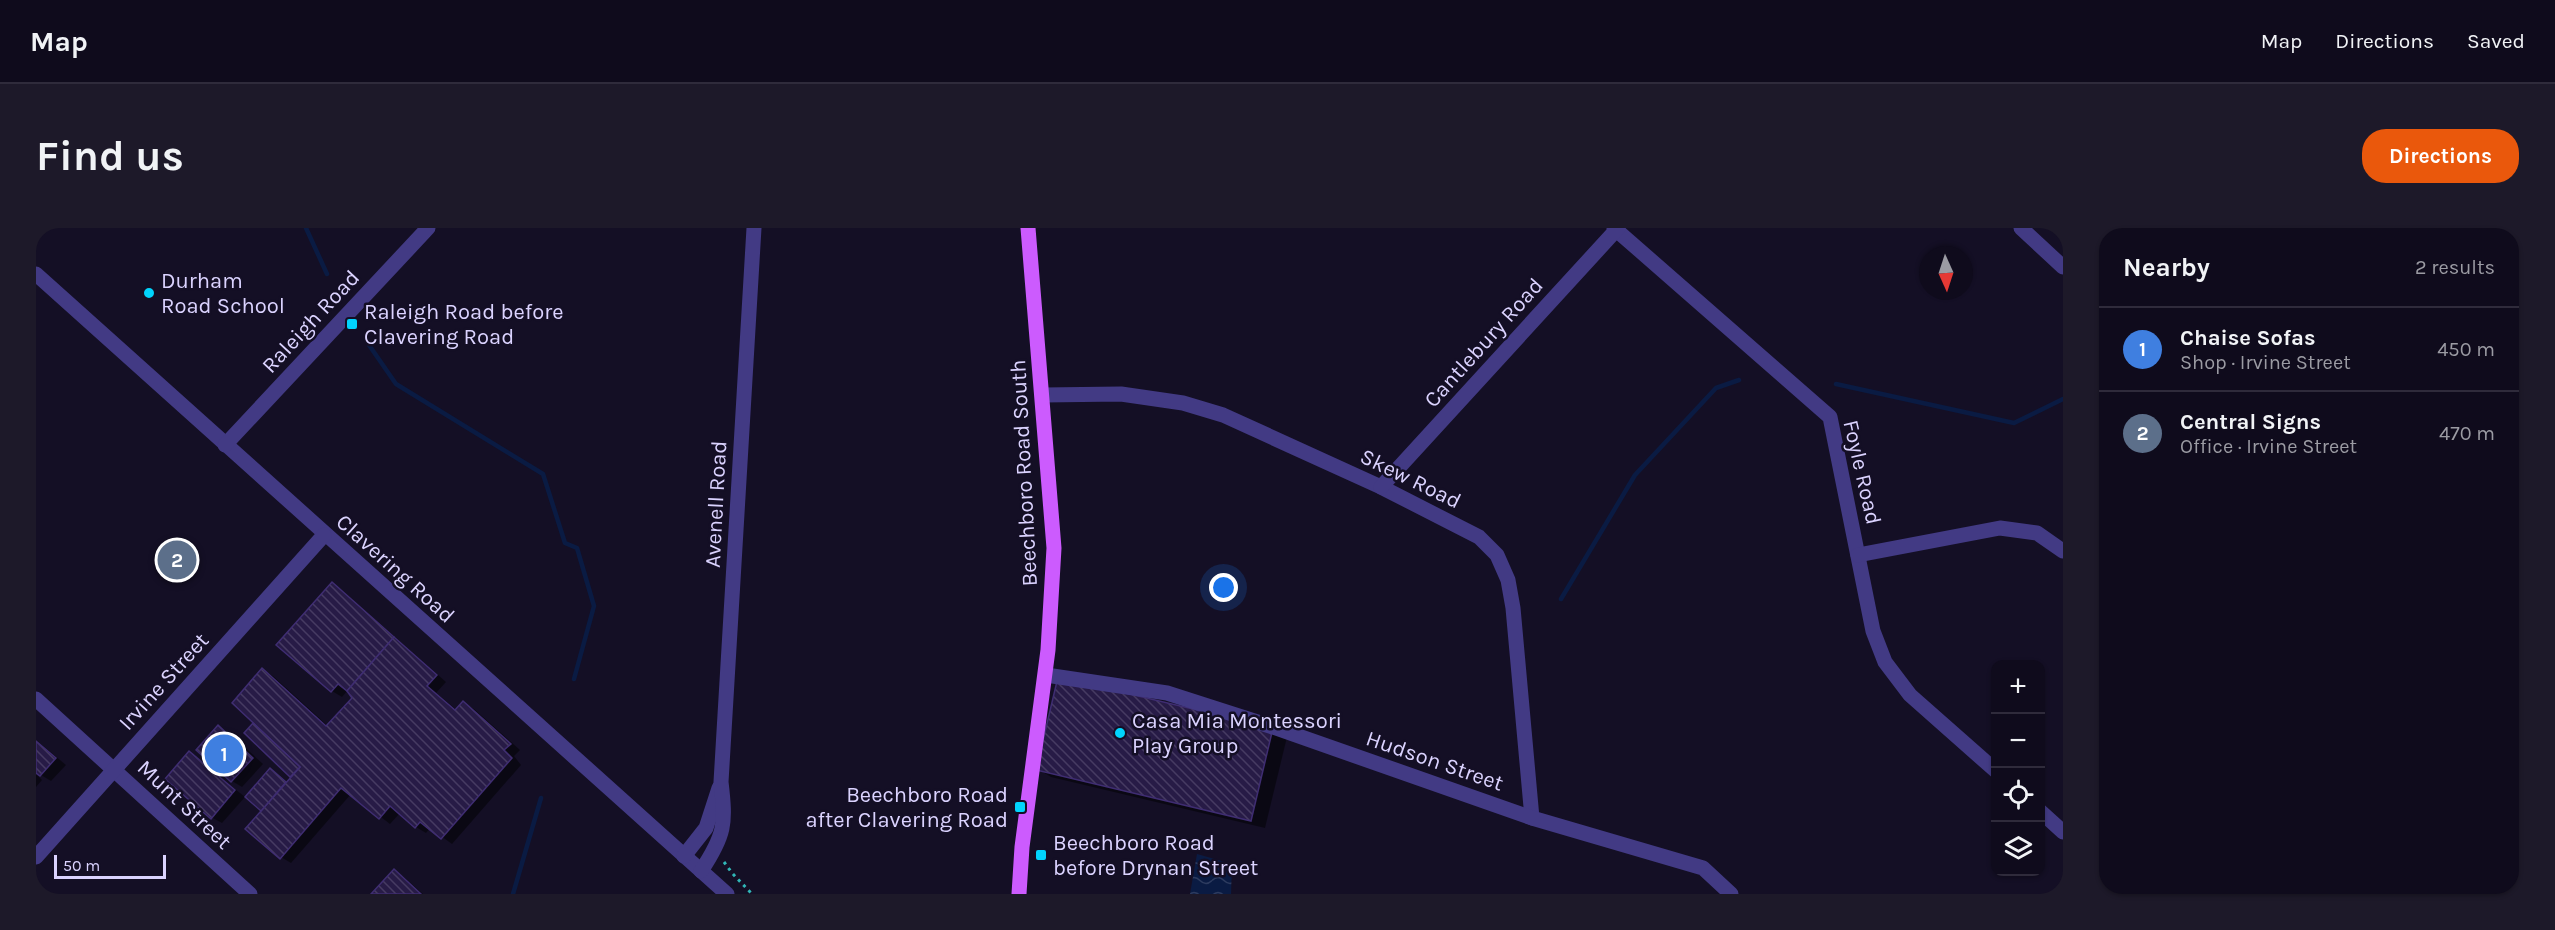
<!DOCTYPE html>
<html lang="en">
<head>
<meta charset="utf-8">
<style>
  body { margin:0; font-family:Karla,sans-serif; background:#1d1929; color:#f1f3f6 }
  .controls { position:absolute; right:18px; bottom:18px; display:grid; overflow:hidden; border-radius:12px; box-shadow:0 2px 4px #0004 }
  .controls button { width:54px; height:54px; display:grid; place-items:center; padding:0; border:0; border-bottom:2px solid #2f2b3b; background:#0f0b1c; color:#f1f3f6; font:30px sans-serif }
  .compass { position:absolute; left:1883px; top:18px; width:54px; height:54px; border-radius:50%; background:#0f0b1c; box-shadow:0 2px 4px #0004; rotate:177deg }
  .scale { position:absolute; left:18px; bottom:15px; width:112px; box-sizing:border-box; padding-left:6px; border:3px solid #dbd3ff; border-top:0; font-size:16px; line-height:21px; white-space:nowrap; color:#dbd3ff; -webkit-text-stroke:4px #140f25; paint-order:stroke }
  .you { position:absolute; left:1188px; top:360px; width:21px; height:21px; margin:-15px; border:4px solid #fff; border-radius:50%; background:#1a73e8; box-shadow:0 0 0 9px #1a73e833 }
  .badge { display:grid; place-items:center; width:39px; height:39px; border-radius:50%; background:#ea580c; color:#fff; font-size:20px; font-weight:700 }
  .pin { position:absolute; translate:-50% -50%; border:3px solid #fff; box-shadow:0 2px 6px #0006 }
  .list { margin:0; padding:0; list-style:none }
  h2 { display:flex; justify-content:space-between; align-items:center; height:78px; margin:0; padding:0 24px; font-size:26px }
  h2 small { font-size:20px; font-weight:400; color:#9b9ba3 }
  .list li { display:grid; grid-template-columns:39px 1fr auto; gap:18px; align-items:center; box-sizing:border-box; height:84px; padding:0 24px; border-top:2px solid #2f2b3b }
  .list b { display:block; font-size:22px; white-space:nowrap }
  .list p { margin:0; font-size:20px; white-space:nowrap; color:#9b9ba3 }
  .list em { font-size:20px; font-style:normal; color:#9b9ba3 }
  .icon { flex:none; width:33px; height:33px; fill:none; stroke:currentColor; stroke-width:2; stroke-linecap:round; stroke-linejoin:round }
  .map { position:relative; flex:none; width:2027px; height:666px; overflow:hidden; border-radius:24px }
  header { display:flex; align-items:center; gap:36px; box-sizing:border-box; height:84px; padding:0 30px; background:#0f0b1c; border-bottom:2px solid #2f2b3b }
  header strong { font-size:28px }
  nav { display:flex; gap:33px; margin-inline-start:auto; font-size:21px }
  .intro { display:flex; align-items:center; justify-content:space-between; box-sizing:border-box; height:144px; padding:0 36px }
  h1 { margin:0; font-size:42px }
  .button { padding:15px 27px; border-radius:24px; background:#ea580c; color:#fff; font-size:21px; font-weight:700 }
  main { display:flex; gap:36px; padding:0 36px }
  aside { flex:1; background:#0f0b1c; border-radius:24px; box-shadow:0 2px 4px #0004 }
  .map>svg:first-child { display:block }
</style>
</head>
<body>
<header>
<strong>Map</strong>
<nav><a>Map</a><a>Directions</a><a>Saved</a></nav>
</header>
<div class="intro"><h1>Find us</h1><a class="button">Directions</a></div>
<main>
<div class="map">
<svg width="2027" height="666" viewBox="0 0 2027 666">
  <defs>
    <pattern id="water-waves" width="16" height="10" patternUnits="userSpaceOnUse" patternTransform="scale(1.5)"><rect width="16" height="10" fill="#0a1b43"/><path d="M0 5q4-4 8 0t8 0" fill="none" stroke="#2d3b5f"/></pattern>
    <pattern id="building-back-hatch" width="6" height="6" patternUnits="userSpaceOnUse" patternTransform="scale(1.5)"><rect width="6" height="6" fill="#271b46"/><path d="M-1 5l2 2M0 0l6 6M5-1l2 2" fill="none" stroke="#463b62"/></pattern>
  </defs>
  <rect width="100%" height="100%" fill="#140f25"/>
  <path fill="url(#water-waves)" d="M1161,626l35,10 -1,30h-41z"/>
  <g fill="#0007">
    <path d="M296,356l10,6 104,92 -10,11 21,17 6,-7 11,6 46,41 -6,6 7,9 -69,79 -22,-16 -4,5 -10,-6 -16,-14 -10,11 -39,-30 -60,69 -10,-6 -19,-47 11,-38 14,12 6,-7 -40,-52 7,4 3,-59 10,6 55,50 26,-28 -7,-7 -5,6 -10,-6z"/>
    <path d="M1023,451l228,58 -22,91 -214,-51 -13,-8z"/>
    <path d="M183,499l10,6 34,31 -21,23 -10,-6z"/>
    <path d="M0,512l30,25 -15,16 -15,-9z"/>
    <path d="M154,525l55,44 -23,26 -11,-6z"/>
    <path d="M0,546l6,6 -6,7z"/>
    <path d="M358,643l10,6 19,17h-50z"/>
  </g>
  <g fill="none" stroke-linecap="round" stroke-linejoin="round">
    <g stroke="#0a1b43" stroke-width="4.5">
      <path d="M270,0l21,46"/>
      <path d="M333,117l27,39 147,90 22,69 12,5 17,58 -20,73"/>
      <path d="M1800,156l178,39 49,-24"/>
      <path d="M1525,371l74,-124 81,-87 23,-8"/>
      <path d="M477,666l28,-96"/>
    </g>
  </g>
  <g fill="url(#building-back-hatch)" stroke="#3f2d72" stroke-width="1.5">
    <path d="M296,354l62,55 -47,54 -9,-7 -7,8 -55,-47z"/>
    <path d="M358,409l43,38 -10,11 28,24 8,-9 48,43 -7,6 8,8 -71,81 -21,-17 -5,6 -25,-22 -11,13 -38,-31 -61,71 -35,-30 55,-62 -68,-64 30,-35 64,58 26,-28 -5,-7z"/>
    <path d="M1022,449l215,51 -22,93 -215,-51z"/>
    <path d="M217,495l47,44 -10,10 -46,-44z"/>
    <path d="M182,497l35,33 -22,24 -35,-32z"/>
    <path d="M0,513l20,17 -16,18 -4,-3z"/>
    <path d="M153,523l46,39 -24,29 -46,-40z"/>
    <path d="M234,540l16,14 -25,29 -16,-14z"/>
    <path d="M358,641l27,25h-50z"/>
  </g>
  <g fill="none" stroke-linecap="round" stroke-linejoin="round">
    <path stroke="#30b6b7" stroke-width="3" stroke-dasharray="3 4.5" stroke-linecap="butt" d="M688,634l8,11 20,21"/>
    <g stroke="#423a84" stroke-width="15">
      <path d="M1578,0l216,189 43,214 12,31 25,33 86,76"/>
      <path d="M1985,0l42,39"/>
      <path d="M0,46l691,620"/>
      <path d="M1007,167l78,-1 62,9 40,12 158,72 98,50 18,18 11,25 5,28 19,210"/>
      <path d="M189,217l203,-217"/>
      <path d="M1345,259l237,-259"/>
      <path d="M1822,327l142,-27 37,5 26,18"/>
      <path d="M1010,447l121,18 106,34 259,91 171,50 28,26"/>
      <path d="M0,471l214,195"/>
      <path d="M2004,583l23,21"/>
      <path d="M648,628l22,-28 13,-40"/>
      <path d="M0,629l288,-322"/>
      <path d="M665,643c24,-36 25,-47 20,-89l33,-554"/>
    </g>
    <path stroke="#cc5bfe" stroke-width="15" d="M983,666l3,-47 26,-197 6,-102 -26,-320"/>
  </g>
  <g fill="#01d4fd" stroke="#140f25" stroke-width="2">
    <circle cx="113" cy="65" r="6"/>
    <rect x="310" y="90" width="12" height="12" rx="3"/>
    <circle cx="1084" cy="505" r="6"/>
    <rect x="978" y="573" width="12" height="12" rx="3"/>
    <rect x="999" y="621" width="12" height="12" rx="3"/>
  </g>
  <g text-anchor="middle" stroke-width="5" stroke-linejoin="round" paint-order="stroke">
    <g font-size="22" fill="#dbd3ff" stroke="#140f25" text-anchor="start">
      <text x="125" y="60">Durham<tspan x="125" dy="25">Road School</tspan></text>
      <text x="328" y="91">Raleigh Road before<tspan x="328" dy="25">Clavering Road</tspan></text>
      <text x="1096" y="500">Casa Mia Montessori<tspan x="1096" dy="25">Play Group</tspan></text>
      <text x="972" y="574" text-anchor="end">Beechboro Road<tspan x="972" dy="25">after Clavering Road</tspan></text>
      <text x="1017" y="622">Beechboro Road<tspan x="1017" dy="25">before Drynan Street</tspan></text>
    </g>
    <g font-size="22" fill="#dbd3ff" stroke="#140f25">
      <text transform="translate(274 93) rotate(-47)" y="8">Raleigh Road</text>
      <text transform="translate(1447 114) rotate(-48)" y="8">Cantlebury Road</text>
      <text transform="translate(1827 244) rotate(77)" y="8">Foyle Road</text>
      <text transform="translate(987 245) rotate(-93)" y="8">Beechboro Road South</text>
      <text transform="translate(1375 250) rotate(26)" y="8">Skew Road</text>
      <text transform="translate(679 276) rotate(-87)" y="8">Avenell Road</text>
      <text transform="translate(360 340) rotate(42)" y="8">Clavering Road</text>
      <text transform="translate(127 453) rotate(-48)" y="8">Irvine Street</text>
      <text transform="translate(1399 532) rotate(19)" y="8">Hudson Street</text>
      <text transform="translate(149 576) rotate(43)" y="8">Munt Street</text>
    </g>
  </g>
</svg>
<div class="controls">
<button>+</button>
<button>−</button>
<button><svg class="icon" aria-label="locate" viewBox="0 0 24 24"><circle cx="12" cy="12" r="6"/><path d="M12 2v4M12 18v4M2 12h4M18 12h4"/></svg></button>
<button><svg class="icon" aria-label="layers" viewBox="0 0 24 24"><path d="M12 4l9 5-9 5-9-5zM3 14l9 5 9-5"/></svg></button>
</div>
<svg class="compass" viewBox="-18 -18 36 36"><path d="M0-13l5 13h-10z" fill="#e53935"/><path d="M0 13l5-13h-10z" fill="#9b9ba3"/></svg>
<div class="scale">50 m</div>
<div class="you"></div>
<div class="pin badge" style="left:188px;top:526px;background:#3f7fe0">1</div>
<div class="pin badge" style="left:141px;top:332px;background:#5c6f8a">2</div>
</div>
<aside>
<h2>Nearby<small>2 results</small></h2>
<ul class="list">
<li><span class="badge" style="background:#3f7fe0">1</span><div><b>Chaise Sofas</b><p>Shop · Irvine Street</p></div><em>450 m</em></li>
<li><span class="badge" style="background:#5c6f8a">2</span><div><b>Central Signs</b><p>Office · Irvine Street</p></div><em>470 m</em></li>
</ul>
</aside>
</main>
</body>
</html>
